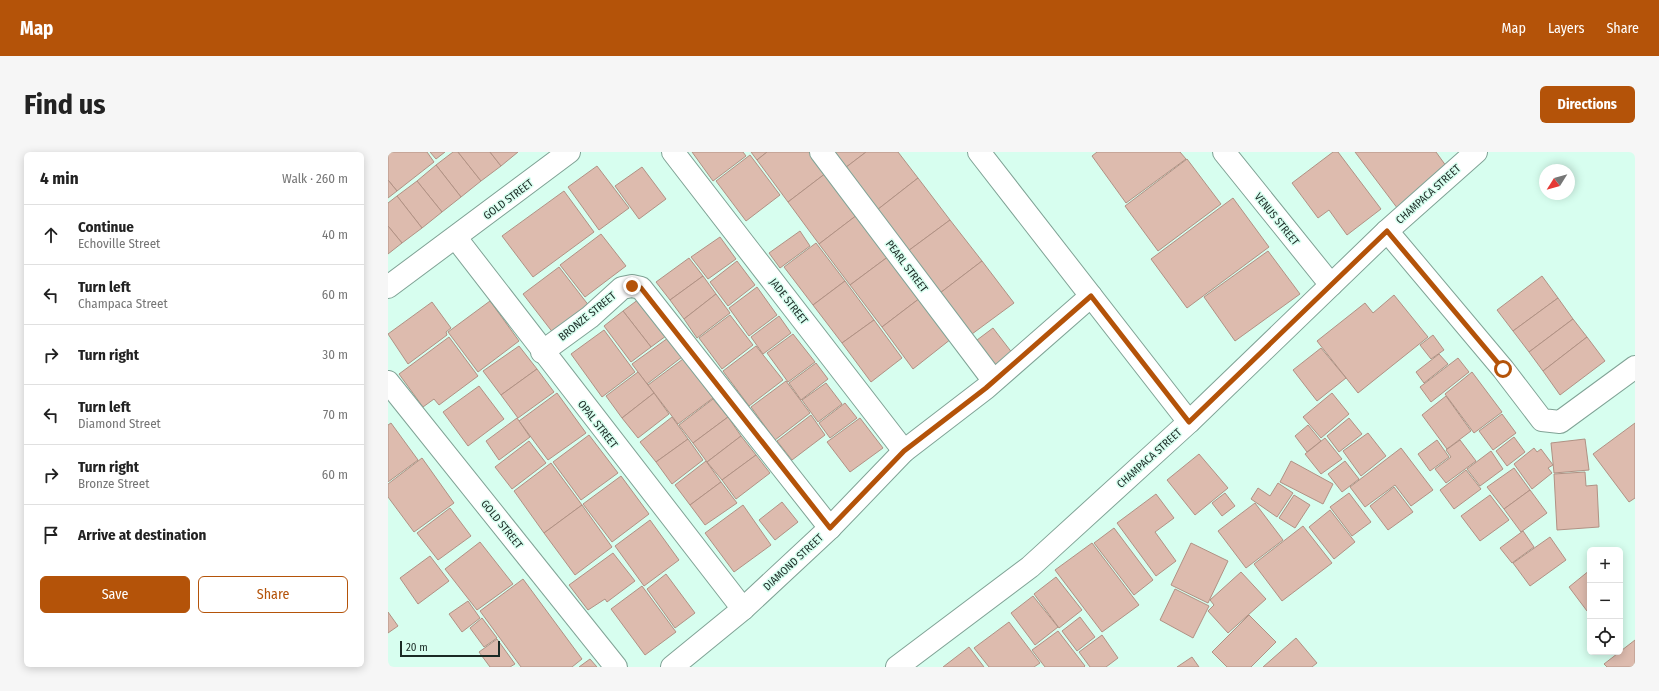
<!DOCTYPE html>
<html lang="en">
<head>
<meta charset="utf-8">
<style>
  body { margin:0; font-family:"Fira Sans Condensed",sans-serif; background:#f6f6f6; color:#222 }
  .controls { position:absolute; right:12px; bottom:12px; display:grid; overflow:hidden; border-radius:6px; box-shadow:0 2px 10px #0003 }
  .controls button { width:36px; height:36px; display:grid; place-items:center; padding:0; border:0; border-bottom:1px solid #e0e0e0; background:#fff; color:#222; font:20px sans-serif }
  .compass { position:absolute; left:1151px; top:12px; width:36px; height:36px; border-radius:50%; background:#fff; box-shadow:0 2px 10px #0003; rotate:233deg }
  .scale { position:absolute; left:12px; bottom:10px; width:100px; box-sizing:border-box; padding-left:4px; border:2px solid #1a2924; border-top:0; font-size:11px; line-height:14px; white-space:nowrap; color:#1a2924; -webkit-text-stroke:3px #d7feef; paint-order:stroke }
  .stop { position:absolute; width:12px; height:12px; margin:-9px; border:3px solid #b45309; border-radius:50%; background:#fff }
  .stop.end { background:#b45309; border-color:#fff; box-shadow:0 1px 4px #0008 }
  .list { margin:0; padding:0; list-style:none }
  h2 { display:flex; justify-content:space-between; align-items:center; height:52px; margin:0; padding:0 16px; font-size:17px }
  h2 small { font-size:13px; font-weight:400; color:#767676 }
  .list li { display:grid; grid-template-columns:26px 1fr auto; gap:12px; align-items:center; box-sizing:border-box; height:60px; padding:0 16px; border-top:1px solid #e0e0e0 }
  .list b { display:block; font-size:15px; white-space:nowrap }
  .list p { margin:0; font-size:13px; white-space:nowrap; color:#767676 }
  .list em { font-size:13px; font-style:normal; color:#767676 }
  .actions { display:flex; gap:8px; padding:12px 16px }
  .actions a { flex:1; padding:9px 0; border:1px solid #b45309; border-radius:6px; text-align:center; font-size:14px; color:#b45309 }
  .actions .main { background:#b45309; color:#fff }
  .icon { flex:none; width:22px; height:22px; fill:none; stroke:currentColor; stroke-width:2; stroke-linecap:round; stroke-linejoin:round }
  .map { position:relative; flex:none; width:1247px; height:515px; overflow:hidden; border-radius:6px }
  header { display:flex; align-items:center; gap:24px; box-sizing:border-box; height:56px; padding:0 20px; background:#b45309; color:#fff }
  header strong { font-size:19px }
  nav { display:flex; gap:22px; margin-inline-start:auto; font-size:14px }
  .intro { display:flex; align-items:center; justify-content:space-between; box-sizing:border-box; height:96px; padding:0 24px }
  h1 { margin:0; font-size:28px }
  .button { padding:10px 18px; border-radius:6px; background:#b45309; color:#fff; font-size:14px; font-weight:700 }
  main { display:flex; gap:24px; padding:0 24px }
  aside { flex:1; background:#fff; border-radius:6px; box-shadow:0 2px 10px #0003 }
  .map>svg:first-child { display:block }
</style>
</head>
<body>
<header>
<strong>Map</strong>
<nav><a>Map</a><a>Layers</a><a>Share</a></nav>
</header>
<div class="intro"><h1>Find us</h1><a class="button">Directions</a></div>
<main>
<aside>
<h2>4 min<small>Walk · 260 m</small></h2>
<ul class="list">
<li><svg class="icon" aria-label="ahead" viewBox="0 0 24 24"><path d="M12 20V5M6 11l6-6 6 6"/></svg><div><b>Continue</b><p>Echoville Street</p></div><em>40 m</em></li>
<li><svg class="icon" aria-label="left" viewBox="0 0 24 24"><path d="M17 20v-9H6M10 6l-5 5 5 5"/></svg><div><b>Turn left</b><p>Champaca Street</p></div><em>60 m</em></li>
<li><svg class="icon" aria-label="right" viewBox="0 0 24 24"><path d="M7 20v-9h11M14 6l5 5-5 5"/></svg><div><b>Turn right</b></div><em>30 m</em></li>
<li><svg class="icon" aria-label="left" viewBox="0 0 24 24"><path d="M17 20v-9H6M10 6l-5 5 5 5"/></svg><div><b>Turn left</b><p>Diamond Street</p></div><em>70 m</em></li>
<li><svg class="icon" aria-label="right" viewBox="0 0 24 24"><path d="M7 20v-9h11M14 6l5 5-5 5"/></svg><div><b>Turn right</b><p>Bronze Street</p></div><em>60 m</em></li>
<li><svg class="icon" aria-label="arrive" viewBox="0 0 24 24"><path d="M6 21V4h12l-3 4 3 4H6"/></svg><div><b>Arrive at destination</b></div></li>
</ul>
<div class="actions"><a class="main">Save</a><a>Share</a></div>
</aside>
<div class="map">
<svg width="1247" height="515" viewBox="0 0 1247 515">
  <rect width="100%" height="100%" fill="#d7feef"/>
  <g fill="#ddbbae" stroke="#b19184">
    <path d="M0,0h39l7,10 -37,29 -9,-11z"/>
    <path d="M42,0h15l-9,7z"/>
    <path d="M65,0h5l23,29 -20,16 -25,-32z"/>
    <path d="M70,0h32l11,14 -20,15z"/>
    <path d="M102,0h28l-17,14z"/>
    <path d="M304,0h51l3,4 -33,25z"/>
    <path d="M363,0h16l-10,8z"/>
    <path d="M379,0h43l16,21 -38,29 -31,-42z"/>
    <path d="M445,0h33l-21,16z"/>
    <path d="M478,0h32l20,26 -41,32 -32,-42z"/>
    <path d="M709,0h83l6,7 -60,44 -34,-47z"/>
    <path d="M945,0h5l43,57 -34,26 -18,-25 -11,8 -26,-35z"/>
    <path d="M967,0h81l13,18 -51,39z"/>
    <path d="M362,3l30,40 -34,26 -30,-40z"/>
    <path d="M799,7l34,45 -63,47 -33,-45z"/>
    <path d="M48,13l25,32 -19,15 -25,-31z"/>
    <path d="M209,14l32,42 -30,22 -31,-43z"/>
    <path d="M254,15l24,32 -27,20 -24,-33z"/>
    <path d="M438,21l31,42 -38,29 -31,-42z"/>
    <path d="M530,26l32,42 -42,31 -31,-41z"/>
    <path d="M0,28l9,11 -9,7z"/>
    <path d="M29,29l25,31 -20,16 -25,-32z"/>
    <path d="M176,39l30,41 -61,45 -31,-41z"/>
    <path d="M9,44l25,32 -20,15 -14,-17v-23z"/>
    <path d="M845,46l36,49 -82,61 -36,-49z"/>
    <path d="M469,63l32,41 -39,29 -31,-41z"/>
    <path d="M562,68l32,41 -42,32 -32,-42z"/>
    <path d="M0,74l14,17 -14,11z"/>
    <path d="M412,79l10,15 -30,22 -11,-15z"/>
    <path d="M213,82l25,32 -41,31 -25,-32z"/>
    <path d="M332,85l16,22 -28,20 -17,-22z"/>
    <path d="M428,91l29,38 -32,24 -29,-38z"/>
    <path d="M880,99l32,43 -65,47 -31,-44z"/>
    <path d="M501,104l31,42 -38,29 -32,-42z"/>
    <path d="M301,106l14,18 -33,24 -14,-18z"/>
    <path d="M349,109l18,24 -27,21 -18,-24z"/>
    <path d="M594,109l32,42 -42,31 -32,-41z"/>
    <path d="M171,115l34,44 -36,27 -34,-44z"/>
    <path d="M315,124l13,18 -32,25 -14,-19z"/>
    <path d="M1154,124l16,22 -45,33 -16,-21z"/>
    <path d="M457,129l29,39 -32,23 -29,-38z"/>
    <path d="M369,135l20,28 -28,21 -20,-28z"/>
    <path d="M328,142l14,19 -33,25 -13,-19z"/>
    <path d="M1006,143l34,42 -70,56 -41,-52 48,-38 8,10z"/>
    <path d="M255,144l27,37 -19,14 -28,-36z"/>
    <path d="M532,146l31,41 -38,30 -31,-42z"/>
    <path d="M1170,146l15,21 -44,33 -16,-21z"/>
    <path d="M102,149l29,40 -41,31 -30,-40z"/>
    <path d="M44,150l19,26 -5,4 1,3 -39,29 -20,-30z"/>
    <path d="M235,159l28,36 -20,15 -27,-36z"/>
    <path d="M342,163l23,30 -31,24 -23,-31z"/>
    <path d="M391,164l12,17 -28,21 -12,-17z"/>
    <path d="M1185,167l14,18 -44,34 -14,-19z"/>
    <path d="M486,168l28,38 -31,24 -29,-39z"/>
    <path d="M605,176l20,26 -19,16 -21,-27z"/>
    <path d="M216,178l31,42 -33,25 -31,-43z"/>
    <path d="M405,182l22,28 -27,20 -21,-29z"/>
    <path d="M1045,183l11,15 -13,9 -11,-14z"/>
    <path d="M61,185l29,39 -39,29 -5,-6 -11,8 -24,-33z"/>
    <path d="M1199,185l18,24 -45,34 -17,-24z"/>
    <path d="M280,186l14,19 -35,27 -15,-20z"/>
    <path d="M131,194l18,23 -36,26 -18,-24z"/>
    <path d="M368,194l27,34 -34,26 -26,-35z"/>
    <path d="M933,196l25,30 -29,23 -24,-31z"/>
    <path d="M1051,202l9,10 -24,19 -8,-11z"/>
    <path d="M1070,206l11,14 -38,30 -11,-15z"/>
    <path d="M295,207l30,39 -35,26 -30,-39z"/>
    <path d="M428,211l12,16 -27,21 -12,-17z"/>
    <path d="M149,217l17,23 -36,26 -17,-23z"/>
    <path d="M250,220l16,21 -32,25 -16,-22z"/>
    <path d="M1084,220l30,40 -28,21 -29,-39z"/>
    <path d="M398,229l24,32 -35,27 -24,-33z"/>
    <path d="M438,231l16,21 -24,18 -16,-22z"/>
    <path d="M91,234l25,33 -36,27 -25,-34z"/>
    <path d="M169,241l29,40 -38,27 -29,-39z"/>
    <path d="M266,241l15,21 -31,24 -16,-20z"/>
    <path d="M944,241l17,21 -28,24 -18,-21z"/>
    <path d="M1058,244l25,35 -24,18 -25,-34z"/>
    <path d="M325,247l15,18 -35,26 -14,-18z"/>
    <path d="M457,251l12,15 -27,20 -11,-15z"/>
    <path d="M1114,262l14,19 -23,17 -14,-19z"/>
    <path d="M423,263l14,20 -33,25 -15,-19z"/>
    <path d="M284,265l16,22 -32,23 -16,-20z"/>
    <path d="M340,265l13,19 -34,26 -14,-19z"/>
    <path d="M129,266l13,19 -31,23 -13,-19z"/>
    <path d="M472,266l23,30 -33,24 -23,-30z"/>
    <path d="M961,266l13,16 -23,18 -12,-16z"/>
    <path d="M3,271l27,37 -30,22v-57z"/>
    <path d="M1247,271v75l-6,4 -36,-48z"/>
    <path d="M920,273l13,16 -14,11 -12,-16z"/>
    <path d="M980,281l18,23 -25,20 -18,-25z"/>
    <path d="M201,283l29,38 -37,27 -28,-38z"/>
    <path d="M353,284l15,19 -34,25 -15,-18z"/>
    <path d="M1126,285l11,15 -18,14 -11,-15z"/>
    <path d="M937,286l17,21 -21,15 -16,-20z"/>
    <path d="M300,287l15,21 -31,24 -16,-22z"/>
    <path d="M1197,287l4,31 -35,3 -3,-30z"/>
    <path d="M1049,288l12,17 -19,14 -12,-17z"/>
    <path d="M1072,288l16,21 -30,22 -11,-14 16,-12 -5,-7z"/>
    <path d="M141,289l17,22 -34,26 -17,-22z"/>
    <path d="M1013,296l32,42 -22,16 -16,-21 -30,22 -15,-20z"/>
    <path d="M1146,296l3,4 4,-3 12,16 -5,3 4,5 -20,16 -18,-25z"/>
    <path d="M1103,299l12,18 -23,17 -13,-17z"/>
    <path d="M811,302l29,34 -33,27 -28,-35z"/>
    <path d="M368,303l14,18 -34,26 -14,-19z"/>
    <path d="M34,306l32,45 -40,29 -26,-35v-13z"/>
    <path d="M318,309l15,21 -31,23 -15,-20z"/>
    <path d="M903,309l42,23 -10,20 -43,-22z"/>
    <path d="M957,309l14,18 -17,13 -14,-18z"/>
    <path d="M163,311l31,42 -38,28 -30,-42z"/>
    <path d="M1126,316l16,22 -26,19 -17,-22z"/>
    <path d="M1078,318l15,19 -27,20 -14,-19z"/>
    <path d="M1197,320l1,14 11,-1 2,42 -42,3 -3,-56z"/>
    <path d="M233,324l28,38 -37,28 -29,-38z"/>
    <path d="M333,330l16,21 -32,22 -15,-20z"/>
    <path d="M890,331l15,10 -16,24 -26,-18 7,-11 12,8z"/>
    <path d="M1006,335l19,25 -25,18 -18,-24z"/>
    <path d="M1142,338l17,23 -26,19 -17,-23z"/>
    <path d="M837,341l10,13 -13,10 -10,-13z"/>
    <path d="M961,341l22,29 -19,14 -22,-29z"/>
    <path d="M768,342l18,24 -19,14 21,29 -20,15 -39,-53z"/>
    <path d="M906,343l16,10 -15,23 -16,-10z"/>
    <path d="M1102,343l19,25 -29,21 -19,-25z"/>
    <path d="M394,350l16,20 -23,18 -16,-20z"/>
    <path d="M867,351l28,37 -37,28 -28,-37z"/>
    <path d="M194,353l30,42 -37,28 -31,-42z"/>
    <path d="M355,353l28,40 -37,27 -29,-39z"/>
    <path d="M62,356l21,28 -33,24 -21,-27z"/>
    <path d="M942,358l25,32 -21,17 -25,-32z"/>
    <path d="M262,368l29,40 -35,26 -29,-40z"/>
    <path d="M915,374l29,37 -50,38 -28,-37z"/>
    <path d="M726,376l39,52 -19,15 -40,-52z"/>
    <path d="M1135,379l11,16 -22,16 -12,-15z"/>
    <path d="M1162,385l16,23 -36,26 -17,-23z"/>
    <path d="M92,390l33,42 -36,26 -32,-41z"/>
    <path d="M704,391l47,62 -37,27 -47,-62z"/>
    <path d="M803,391l37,18 -20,42 -37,-18z"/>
    <path d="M225,401l22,28 -28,21 -2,-3 -17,11 -19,-25z"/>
    <path d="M42,404l19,25 -31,23 -18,-26z"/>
    <path d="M1202,418v39l-3,2 -18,-24z"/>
    <path d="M853,420l25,27 -38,34 -20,-22 6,-6 -4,-5z"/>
    <path d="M278,422l29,39 -20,15 -28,-39z"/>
    <path d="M668,425l26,33 -23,18 -25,-34z"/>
    <path d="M135,427l59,80 -10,8h-51l-41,-56z"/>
    <path d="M254,434l34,46 -31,23 -34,-46z"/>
    <path d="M787,437l34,17 -16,32 -33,-18z"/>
    <path d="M645,444l25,31 -23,18 -24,-32z"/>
    <path d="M80,449l12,17 -18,14 -13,-18z"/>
    <path d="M0,460l10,14 -10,7z"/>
    <path d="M861,463l27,27 -25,25h-24l-15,-15z"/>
    <path d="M692,465l15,20 -18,14 -15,-20z"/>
    <path d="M94,466l15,20 -13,9 -14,-19z"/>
    <path d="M621,470l31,41 -6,4h-45l-15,-19z"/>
    <path d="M670,479l27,35 -1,1h-39l-13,-17z"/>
    <path d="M714,483l16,23 -12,9h-16l-11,-15z"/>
    <path d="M908,486l21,25 -5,4h-49z"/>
    <path d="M109,487l18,25 -5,3h-20l-11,-15z"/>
    <path d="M1247,488v27h-28l-3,-3z"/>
    <path d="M581,495l15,20h-41z"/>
    <path d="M804,505l7,10h-22z"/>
    <path d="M202,507l7,8h-18z"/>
  </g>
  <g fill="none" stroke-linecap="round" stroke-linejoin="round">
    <defs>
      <g id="minor">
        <path d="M285,0l231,299"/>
        <path d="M433,0l172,228"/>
        <path d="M591,0l210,270"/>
        <path d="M836,0l107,133"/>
        <path d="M999,79l116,138 39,51 18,2 75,-55"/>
        <path d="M68,86l287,371"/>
        <path d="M0,135l181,-135"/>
        <path d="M154,200l48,-35 32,-29 10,-2 9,2 189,240"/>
        <path d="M0,230l228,285"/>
        <path d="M284,515l71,-58 87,-81 74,-77 82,-63 105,-92"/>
        <path d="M509,515l133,-100 159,-145 198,-191 89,-79"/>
      </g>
    </defs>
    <use href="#minor" stroke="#80a396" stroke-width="24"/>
    <use href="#minor" stroke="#fff" stroke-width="22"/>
  </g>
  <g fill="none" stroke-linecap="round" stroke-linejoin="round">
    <path stroke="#b45309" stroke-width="5" d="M244,134l9,2 189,240 74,-77 82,-63 105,-92 98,126 198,-191 116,138"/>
  </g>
  <g text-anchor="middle" stroke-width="3" stroke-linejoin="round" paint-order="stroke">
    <g font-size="11" fill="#1a2924" stroke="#d7feef">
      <text transform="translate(1040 42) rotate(-42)" y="4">CHAMPACA STREET</text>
      <text transform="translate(120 47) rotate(-37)" y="4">GOLD STREET</text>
      <text transform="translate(889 67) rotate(51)" y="4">VENUS STREET</text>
      <text transform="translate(519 114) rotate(53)" y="4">PEARL STREET</text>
      <text transform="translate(401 149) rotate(52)" y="4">JADE STREET</text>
      <text transform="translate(199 164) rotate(-39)" y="4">BRONZE STREET</text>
      <text transform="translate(210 272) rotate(52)" y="4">OPAL STREET</text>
      <text transform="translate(761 306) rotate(-42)" y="4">CHAMPACA STREET</text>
      <text transform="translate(114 372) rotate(51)" y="4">GOLD STREET</text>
      <text transform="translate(405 410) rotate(-43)" y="4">DIAMOND STREET</text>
    </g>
  </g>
</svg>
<div class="controls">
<button>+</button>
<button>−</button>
<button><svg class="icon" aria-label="locate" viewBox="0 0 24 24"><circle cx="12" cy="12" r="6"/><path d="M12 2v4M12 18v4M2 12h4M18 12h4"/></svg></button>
</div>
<svg class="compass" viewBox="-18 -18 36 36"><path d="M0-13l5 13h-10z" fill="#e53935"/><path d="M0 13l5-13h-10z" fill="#767676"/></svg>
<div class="scale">20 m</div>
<div class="stop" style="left:1115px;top:217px"></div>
<div class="stop end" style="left:244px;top:134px"></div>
</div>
</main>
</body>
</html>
